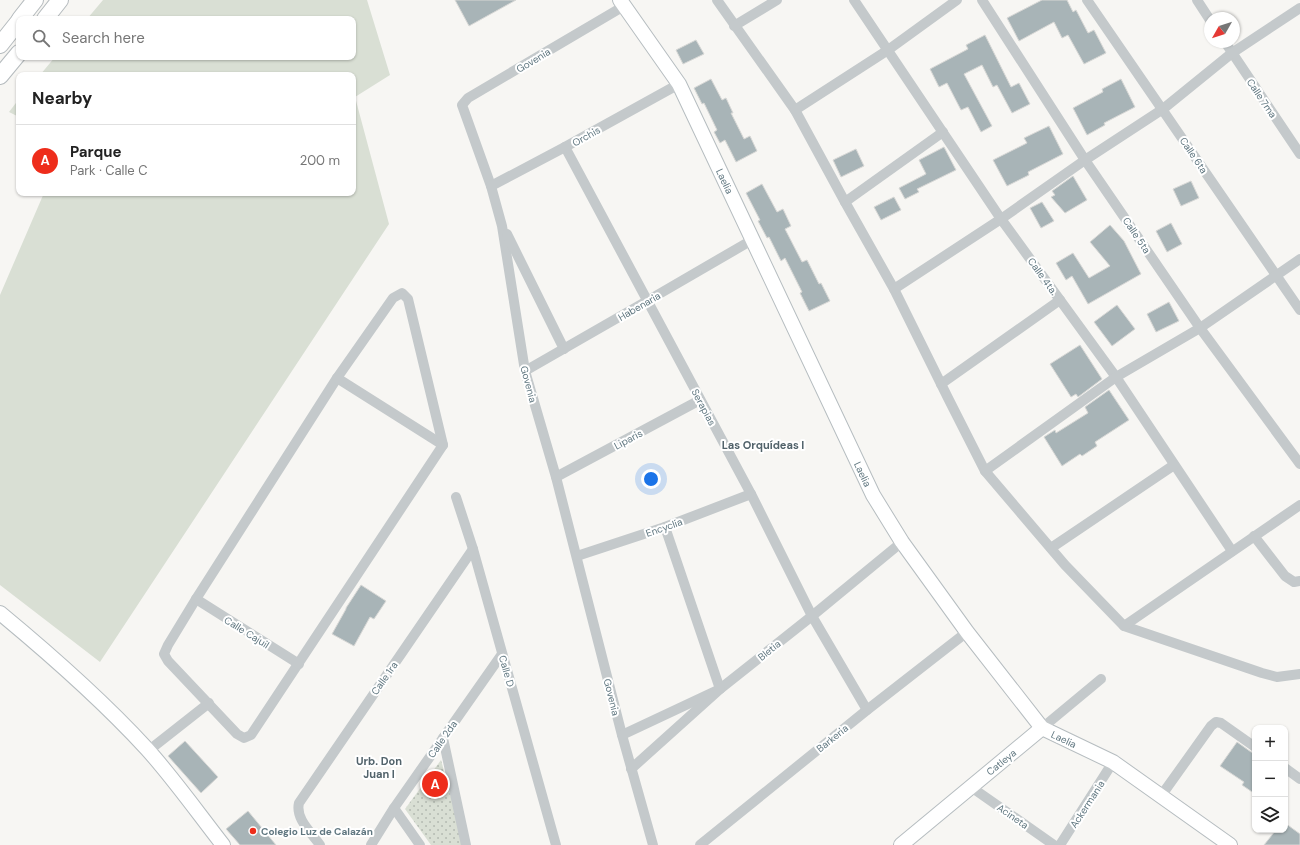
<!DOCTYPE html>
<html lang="en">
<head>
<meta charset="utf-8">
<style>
  body { margin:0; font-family:"DM Sans",sans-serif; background:#f6f6f6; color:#222 }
  .controls { position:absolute; right:12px; bottom:12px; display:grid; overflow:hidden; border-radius:8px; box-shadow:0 1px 3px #0004 }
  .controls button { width:36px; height:36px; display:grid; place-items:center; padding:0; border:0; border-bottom:1px solid #e0e0e0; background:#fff; color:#222; font:20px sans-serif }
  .compass { position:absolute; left:1204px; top:12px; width:36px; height:36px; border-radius:50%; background:#fff; box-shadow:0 1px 3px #0004; rotate:231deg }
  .you { position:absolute; left:651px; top:479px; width:14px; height:14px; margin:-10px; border:3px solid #fff; border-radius:50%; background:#1a73e8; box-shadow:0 0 0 6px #1a73e833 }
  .badge { display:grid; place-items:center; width:26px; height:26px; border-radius:50%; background:#ee2d1b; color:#fff; font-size:13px; font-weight:700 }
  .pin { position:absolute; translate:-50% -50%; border:2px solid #fff; box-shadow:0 1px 4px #0006 }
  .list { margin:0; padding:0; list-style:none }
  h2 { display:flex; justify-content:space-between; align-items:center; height:52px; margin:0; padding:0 16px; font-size:17px }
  h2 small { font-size:13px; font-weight:400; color:#767676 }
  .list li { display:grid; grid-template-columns:26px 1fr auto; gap:12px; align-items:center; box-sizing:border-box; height:72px; padding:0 16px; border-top:1px solid #e0e0e0 }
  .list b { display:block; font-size:15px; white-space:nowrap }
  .list p { margin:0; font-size:13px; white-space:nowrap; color:#767676 }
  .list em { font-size:13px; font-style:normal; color:#767676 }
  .icon { flex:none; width:22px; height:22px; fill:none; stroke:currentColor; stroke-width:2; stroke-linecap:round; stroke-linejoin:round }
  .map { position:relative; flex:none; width:1300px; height:845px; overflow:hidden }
  .search { position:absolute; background:#fff; box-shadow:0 1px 3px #0004; left:16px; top:16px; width:340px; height:44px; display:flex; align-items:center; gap:10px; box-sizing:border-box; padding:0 14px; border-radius:8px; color:#767676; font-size:15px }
  .panel { position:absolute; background:#fff; box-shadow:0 1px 3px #0004; left:16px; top:72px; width:340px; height:124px; border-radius:8px }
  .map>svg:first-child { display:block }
</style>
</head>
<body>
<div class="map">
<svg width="1300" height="845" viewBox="0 0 1300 845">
  <defs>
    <pattern id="park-dots" width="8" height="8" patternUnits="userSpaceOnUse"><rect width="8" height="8" fill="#d9dfd4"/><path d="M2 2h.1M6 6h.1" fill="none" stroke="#b3bab1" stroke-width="1.8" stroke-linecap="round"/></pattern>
  </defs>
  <rect width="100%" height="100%" fill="#f7f6f3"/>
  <g fill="#d9dfd4">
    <path d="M103,0h264l23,75 -35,22 34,127 -289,438 -100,-77v-290l44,-102h309v-118h-313l15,-18h298v-38h-266z"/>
    <path d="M19,99v18l-10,-5z"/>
  </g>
  <path fill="url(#park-dots)" d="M441,760l23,85h-33l-26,-36z"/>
  <g fill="#a8b4b7" stroke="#d8d8d6">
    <path d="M455,0h61l-47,26z"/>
    <path d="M1042,0h25l6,12 3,-2 12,23 6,-3 12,23 -22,11 -16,-29 -6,3 -8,-16 -35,19 -12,-23z"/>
    <path d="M985,35l26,52 8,-4 11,21 -18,9 -15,-28 -4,2 -11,-22 -18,9 28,52 -11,6 -13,-25 -7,3 -14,-27 -8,4 -9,-18 38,-20 -2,-4z"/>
    <path d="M696,40l8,14 -21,10 -7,-14z"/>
    <path d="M711,79l11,21 4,-2 7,15h-2l13,26 6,-3 7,15 -21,11 -11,-22 -5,3 -6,-11 3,-2 -13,-27 -2,1 -8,-16z"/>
    <path d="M1121,79l14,28 -31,16 1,2 -18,10 -14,-27 30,-16 -1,-3z"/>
    <path d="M1049,126l14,28 -35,18 1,3 -22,11 -14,-26 34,-17 -3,-5z"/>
    <path d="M944,147l12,23 -39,19 2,3 -14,7 -6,-11 27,-14 -7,-14z"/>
    <path d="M856,149l8,17 -23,11 -8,-17z"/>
    <path d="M1073,176l14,24 -22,13 -14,-16 4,-2 -3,-4z"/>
    <path d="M1191,181l8,17 -18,8 -8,-17z"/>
    <path d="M762,184l15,28 6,-3 8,17 -6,3 17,33 5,-2 12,24 2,-1 9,18 -21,10 -9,-18 2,-1 -17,-34 -4,3 -12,-24 -2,1 -9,-17 2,-1 -14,-27z"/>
    <path d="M894,197l7,13 -20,10 -7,-13z"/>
    <path d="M1042,202l12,19 -13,7 -11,-20z"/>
    <path d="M1171,223l11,21 -15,8 -11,-21z"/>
    <path d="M1110,225l14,16 17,33 -53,30 -16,-28 -6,4 -10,-17 17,-10 16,25 21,-12 -20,-24z"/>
    <path d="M1169,302l10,19 -23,11 -9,-18z"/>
    <path d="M1117,305l18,24 -23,17 -18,-24z"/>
    <path d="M1080,345l22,34 -24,18 -2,-3 -5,3 -21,-33z"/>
    <path d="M1109,390l20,30 -34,22 2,4 -15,10 -2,-2 -18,12 -18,-29 11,-7 1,3 32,-20 -3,-6z"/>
    <path d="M361,585l25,16 -12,18 -4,-2 -16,29 -22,-12 14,-25v-1z"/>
    <path d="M185,741l33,36 -17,16 -33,-37z"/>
    <path d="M1237,742l14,10 4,1v41l-13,-9 2,-3 -24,-16z"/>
    <path d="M248,811l28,34h-36l-14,-16z"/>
    <path d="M1285,823l15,11v11h-36l12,-15h9z"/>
  </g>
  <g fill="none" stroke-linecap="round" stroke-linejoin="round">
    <defs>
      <g id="secondary">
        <path d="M620,0l59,84 194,411 29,47 65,90 75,96 71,34 117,83"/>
        <path d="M0,613c52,43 101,86 147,136 27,30 51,64 76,96"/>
        <path d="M901,845l141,-117"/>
      </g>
      <g id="primary">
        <path d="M20,19l15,-19"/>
        <path d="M45,19l15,-19"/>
        <path d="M0,45l19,-24"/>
        <path d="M0,76l19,-23"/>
      </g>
    </defs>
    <use href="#secondary" stroke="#b6bdc0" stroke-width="16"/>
    <use href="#primary" stroke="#b5bbbe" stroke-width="18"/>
    <g stroke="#c4c9cb" stroke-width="10">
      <path d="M717,0l78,110 50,92 49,87 54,109 37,73 80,94 59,61 138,47 15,4 23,-3"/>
      <path d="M854,0l147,219 115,158 116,174"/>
      <path d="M982,0l103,160 115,168 100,136"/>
      <path d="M1087,0l213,310"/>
      <path d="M1197,0l13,20"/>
      <path d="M624,6l-156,92 -6,7 29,81 11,40 23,145 31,106 66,258 31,110"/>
      <path d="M734,26l43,-26"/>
      <path d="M1225,42l75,112"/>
      <path d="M795,110l93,-60 69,-50"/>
      <path d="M565,147l186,347 61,122 55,94"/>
      <path d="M491,186l74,-39 114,-63"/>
      <path d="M845,202l98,-70"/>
      <path d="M507,234l57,115"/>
      <path d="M894,289l107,-70 84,-59 78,-51 69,-56 68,-45"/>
      <path d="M402,293l6,6 35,146 -192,290 -7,3 -7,-4 -69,-73 -4,-7 4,-9 28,-46 141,-221 56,-80z"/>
      <path d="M525,371l122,-70 105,-61"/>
      <path d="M337,378l106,67"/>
      <path d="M941,384l119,-84"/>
      <path d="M985,471l131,-94 84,-49 100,-69"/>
      <path d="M556,477l144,-77"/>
      <path d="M456,497l17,52 83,296"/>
      <path d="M1254,536l31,40 9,6 6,-1"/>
      <path d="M1051,548l123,-83"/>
      <path d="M577,556l88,-29 86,-33"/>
      <path d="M196,599l103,65"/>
      <path d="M1124,626l176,-121"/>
      <path d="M1042,728l59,-49"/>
      <path d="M622,735l98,-46 92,-73 90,-74"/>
      <path d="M443,738l23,107"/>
      <path d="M148,751l61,-48"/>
      <path d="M1285,768l15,11"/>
      <path d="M631,769l89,-80 -55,-162"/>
      <path d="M971,787l83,58"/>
      <path d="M1161,796l50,-70 5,-4 5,1 34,24"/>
      <path d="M394,808l26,37"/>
      <path d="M320,845c-8,-12 -25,-26 -21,-42l174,-254"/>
      <path d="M371,845l23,-37 108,-154"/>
      <path d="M700,845l167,-135 100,-78"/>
      <path d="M1060,845l53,-83"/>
    </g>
    <use href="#secondary" stroke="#fff" stroke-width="14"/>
    <use href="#primary" stroke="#fff" stroke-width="16"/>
  </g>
  <circle fill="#ee2d1b" stroke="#fff" stroke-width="1.5" cx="253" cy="831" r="4"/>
  <g text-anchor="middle" stroke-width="4" stroke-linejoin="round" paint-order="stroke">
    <g font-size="10" fill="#607780" stroke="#fff">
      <text transform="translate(533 60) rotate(-31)" y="4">Govenia</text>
      <text transform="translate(1262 98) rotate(56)" y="4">Calle 7ma</text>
      <text transform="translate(586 136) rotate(-29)" y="4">Orchis</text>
      <text transform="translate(1194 155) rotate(56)" y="4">Calle 6ta</text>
      <text transform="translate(725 181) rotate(65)" y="4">Laelia</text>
      <text transform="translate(1137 235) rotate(56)" y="4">Calle 5ta</text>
      <text transform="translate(1043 276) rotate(54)" y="4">Calle 4ta.</text>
      <text transform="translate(639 306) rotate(-30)" y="4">Habenaria</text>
      <text transform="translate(529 384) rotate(75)" y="4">Govenia</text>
      <text transform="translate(704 407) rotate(62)" y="4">Serapias</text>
      <text transform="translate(628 439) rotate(-28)" y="4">Liparis</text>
      <text transform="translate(863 474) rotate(65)" y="4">Laelia</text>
      <text transform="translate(664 527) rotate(-19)" y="4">Encyclia</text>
      <text transform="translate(247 632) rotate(32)" y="4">Calle Cajuil</text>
      <text transform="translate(769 650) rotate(-39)" y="4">Bletia</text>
      <text transform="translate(507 671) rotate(74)" y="4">Calle D</text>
      <text transform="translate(384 678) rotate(-55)" y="4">Calle 1ra</text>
      <text transform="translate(612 697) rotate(76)" y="4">Govenia</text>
      <text transform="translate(832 738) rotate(-39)" y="4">Barkeria</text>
      <text transform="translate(442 739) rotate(-55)" y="4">Calle 2da</text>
      <text transform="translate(1064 739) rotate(25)" y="4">Laelia</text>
      <text transform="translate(1001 762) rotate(-39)" y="4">Catleya</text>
      <text transform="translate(1087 804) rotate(-57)" y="4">Ackermania</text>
      <text transform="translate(1013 816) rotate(35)" y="4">Acineta</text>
    </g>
    <g font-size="10" font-weight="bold" fill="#607780" stroke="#fff" text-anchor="start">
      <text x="261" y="835">Colegio Luz de Calazán</text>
    </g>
    <g font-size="11" font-weight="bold" fill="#52636b" stroke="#fff">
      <text x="763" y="449">Las Orquídeas I</text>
      <text x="379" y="765">Urb. Don<tspan x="379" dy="13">Juan I</tspan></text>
    </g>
  </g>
</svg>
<div class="controls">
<button>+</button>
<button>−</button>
<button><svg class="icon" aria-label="layers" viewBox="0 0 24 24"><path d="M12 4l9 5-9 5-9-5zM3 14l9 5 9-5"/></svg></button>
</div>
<svg class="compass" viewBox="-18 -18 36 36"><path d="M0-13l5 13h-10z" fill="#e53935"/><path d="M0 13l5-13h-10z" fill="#767676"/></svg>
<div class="you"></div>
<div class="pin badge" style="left:435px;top:784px">A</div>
<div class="search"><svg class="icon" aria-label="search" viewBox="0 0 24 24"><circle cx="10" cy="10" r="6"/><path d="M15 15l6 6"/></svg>Search here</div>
<section class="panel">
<h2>Nearby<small></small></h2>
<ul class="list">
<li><span class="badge">A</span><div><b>Parque</b><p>Park · Calle C</p></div><em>200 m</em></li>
</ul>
</section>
</div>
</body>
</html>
